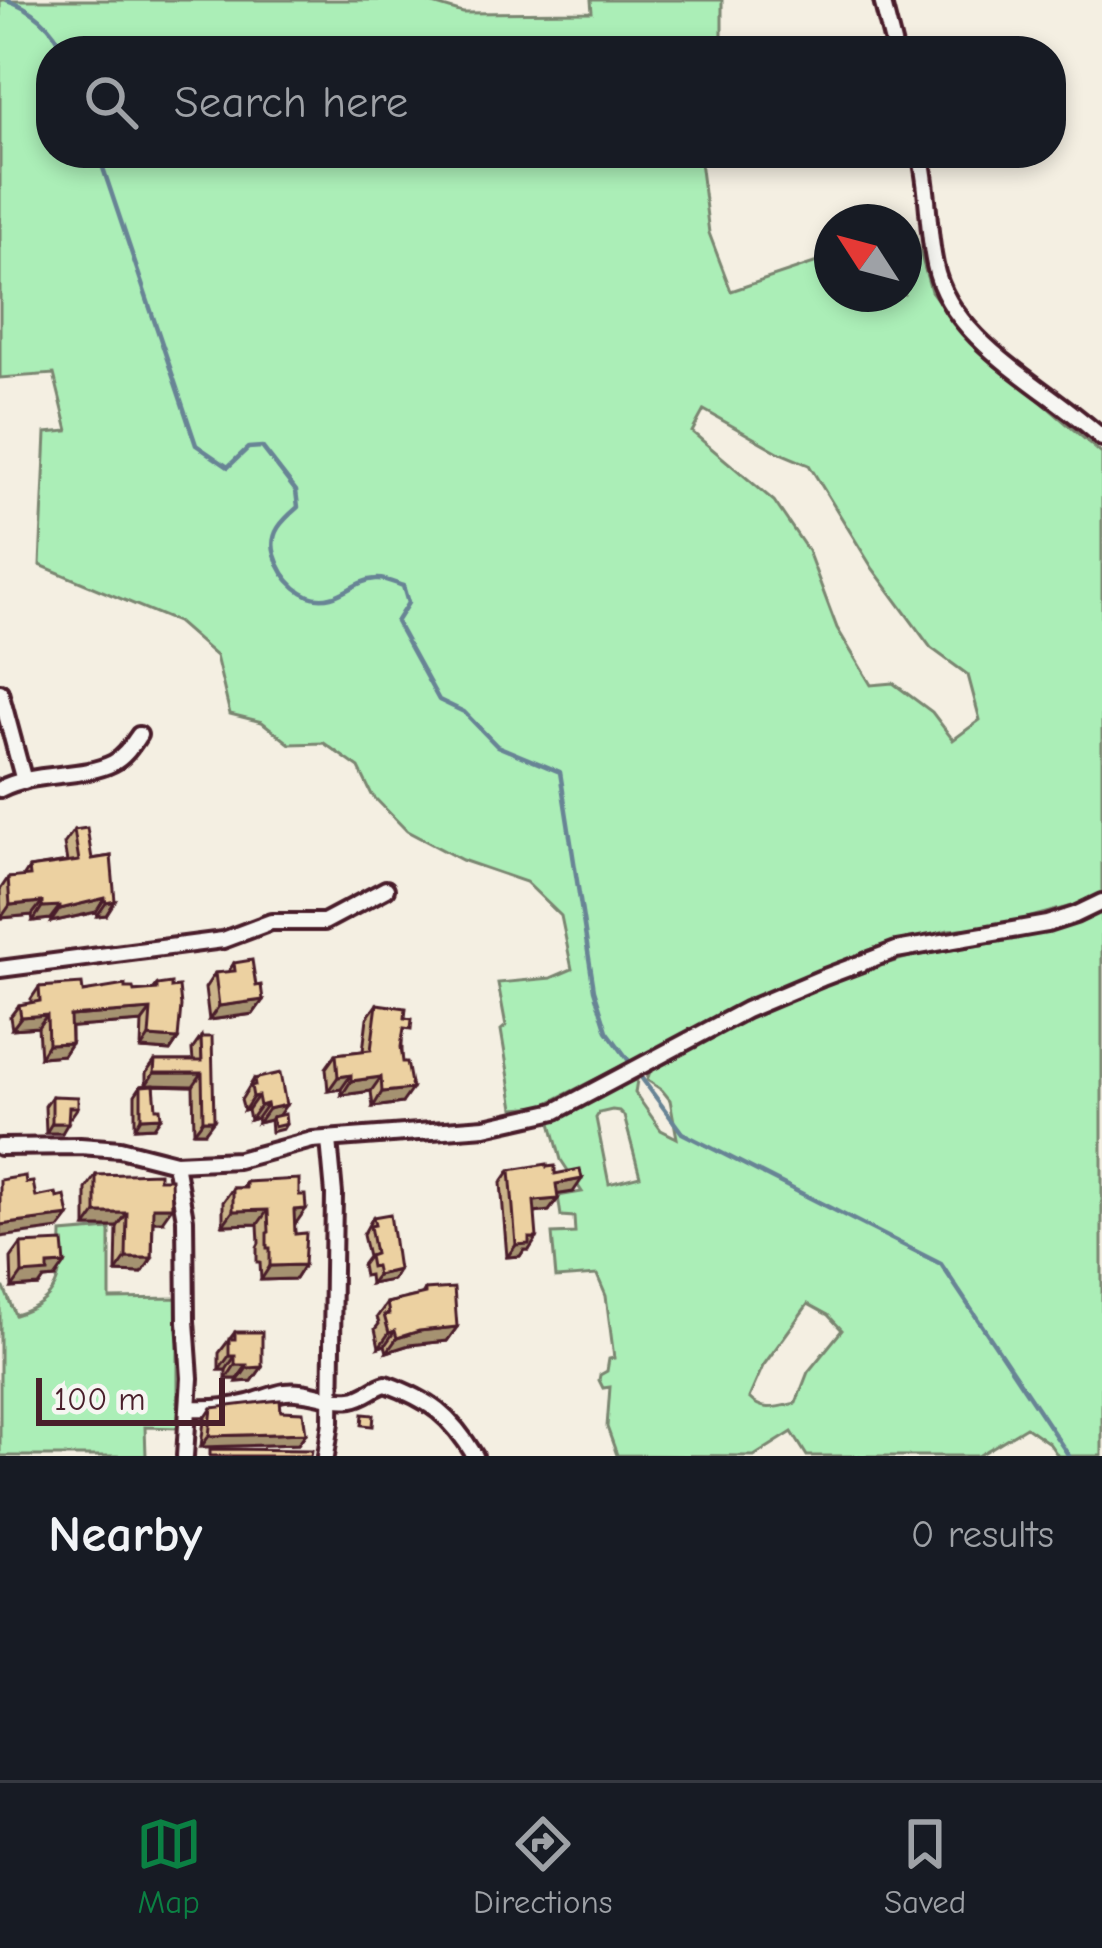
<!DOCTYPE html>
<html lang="en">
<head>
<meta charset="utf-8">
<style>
  body { margin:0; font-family:"Comic Neue",sans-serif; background:#242831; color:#f1f3f6 }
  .compass { position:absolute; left:814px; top:204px; width:108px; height:108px; border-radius:50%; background:#171b24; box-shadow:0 6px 18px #0003; rotate:306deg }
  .scale { position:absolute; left:36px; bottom:30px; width:189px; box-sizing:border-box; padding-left:12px; border:6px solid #4a1f2b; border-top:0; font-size:33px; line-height:42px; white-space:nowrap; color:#4a1f2b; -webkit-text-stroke:9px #f6f6f2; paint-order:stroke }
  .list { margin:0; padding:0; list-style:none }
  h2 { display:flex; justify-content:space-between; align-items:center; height:156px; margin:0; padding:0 48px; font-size:51px }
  h2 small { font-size:39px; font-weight:400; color:#9ea1a6 }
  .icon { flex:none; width:66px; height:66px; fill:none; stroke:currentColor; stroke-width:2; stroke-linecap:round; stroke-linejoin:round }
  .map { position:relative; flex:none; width:1102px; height:1456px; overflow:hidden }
  .search { position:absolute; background:#171b24; box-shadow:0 6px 18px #0003; left:36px; right:36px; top:36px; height:132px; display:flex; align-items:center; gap:30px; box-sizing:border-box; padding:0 42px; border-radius:48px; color:#9ea1a6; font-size:45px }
  .sheet { height:324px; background:#171b24 }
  nav { display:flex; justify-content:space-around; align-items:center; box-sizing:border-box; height:168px; border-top:3px solid #363941; background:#171b24; font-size:33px; color:#9ea1a6 }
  nav a { display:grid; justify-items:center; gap:6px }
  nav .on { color:#0b8043 }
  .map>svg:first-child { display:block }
</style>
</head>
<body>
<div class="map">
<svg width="1102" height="1456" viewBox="0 0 1102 1456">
  <rect width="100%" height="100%" fill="#f4efe2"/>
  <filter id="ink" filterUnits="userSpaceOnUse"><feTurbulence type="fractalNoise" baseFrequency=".00833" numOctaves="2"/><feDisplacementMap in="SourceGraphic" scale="24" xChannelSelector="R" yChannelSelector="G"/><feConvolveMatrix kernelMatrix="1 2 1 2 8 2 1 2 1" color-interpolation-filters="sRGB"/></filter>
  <g filter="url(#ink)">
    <g fill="#abeeb7" stroke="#7a8671" stroke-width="3" fill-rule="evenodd">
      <path d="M0,0h420l43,13 129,-1 -1,-12h131v47l-9,4h-662v102h648l10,80 22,58 101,-34v37h72v-61l10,-3 17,61 12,16 43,47 116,100v438l-23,12 -81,22 -50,4 -53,16 -141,53 -212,107 -28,2 -13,-78 5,-4 -8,-43 53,-5 21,-9 -11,-53 -35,-34 -64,-22 -55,-29 -35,-36 -13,-27 -35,-25 -34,1 -28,-22 -32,-8 -14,-58 -39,-34 -137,-57 6,-132 22,-2 -14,-57 -54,4zM704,410l76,43 29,12 64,104 58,79 37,27 12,45 -27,20 -21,-28 -39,-29 -22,2 -34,-57 -29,-77 -34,-50 -82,-69z"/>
      <path d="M1102,911v545h-44l-9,-13 -23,-16 -48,29h-171l-15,-24 -38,24 -137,-1 -10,-28 3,-40 -7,1 -4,-8 1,-5 7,-4 2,-12 5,-1 -8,-62 -9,-21 -41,3 -4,-44 23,-1 -1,-16 -13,-1 -3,-20 24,-4 -21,-32 -11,-41 81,-42 6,3 -2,13 26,37 16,8 -7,-38 -8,-10 -15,-10 5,-14 92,-47 111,-46 54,-16 108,-18zM612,1110l7,1 5,5 16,60 -31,8 -13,-66 3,-5zM808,1304l20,11 14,15 -34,42 -12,31c-19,4 -33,10 -47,-5l14,-32z"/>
      <path d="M110,1229v70l68,-1v130l-33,-1 1,29h-146v-168h4l11,27c47,-14 46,-40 47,-82z"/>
    </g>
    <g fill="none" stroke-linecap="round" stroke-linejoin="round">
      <g stroke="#688495" stroke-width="4.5">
        <path d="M7,0c23,7 48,27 56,51"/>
        <path d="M98,153l98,292 32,22 20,-19 14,-1 34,44 2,16c-15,13 -30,26 -23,48 7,24 29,49 56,42 16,-4 27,-17 45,-18 9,-1 18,4 27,7l5,17 -12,19 43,78 25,12 33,34 63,26 34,218 13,41 75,102 259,131 128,192"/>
      </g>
      <defs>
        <g id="minor">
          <path d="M882,0l13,51"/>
          <path d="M920,153c9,37 7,75 15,112 15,77 114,123 167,173"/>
          <path d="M0,692l24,89"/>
          <path d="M0,789c34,-18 81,-10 113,-26 12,-6 19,-18 26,-28"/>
          <path d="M0,969l223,-29 48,-18h53l62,-33"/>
          <path d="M0,1147l80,-1 40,3 55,14 63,-3 74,-20 173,-13 71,-16 190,-101 76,-32 74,-28 151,-26 28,-9 27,-13"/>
          <path d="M175,1163l10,56 1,102 4,57 -5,78"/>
          <path d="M190,1408c20,1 38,0 58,-5 12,-3 25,-9 37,-11 23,-3 44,10 67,7 14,-2 22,-12 34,-15 44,16 65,32 89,72"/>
          <path d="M326,1456l5,-34 3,-228 -5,-54"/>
        </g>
      </defs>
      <use href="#minor" stroke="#4a1f2b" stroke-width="22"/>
      <use href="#minor" stroke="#f6f6f2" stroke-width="14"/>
    </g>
    <g fill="#cbb48a" stroke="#4a1f2b" stroke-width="3">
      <path d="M74,830l18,29 19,-3 -5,59 -9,1 -1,-4 -45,10 -1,-3 -17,2 -1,-6 -31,3 -1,-28 8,-12 15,-1 6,-9 38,-6 -3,-18z"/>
      <path d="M234,963l22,23 7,14 -10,14 -44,6 -4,-32 10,-15 13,-1z"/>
      <path d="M157,985l21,54 -8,12 -29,-2 1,-27 -71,5v16l-8,12 -23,2 -2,-30 -26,2 -2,-12 9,-12 12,-2v-4l8,-12 44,5 42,-4 9,4 19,-2z"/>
      <path d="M377,1004l25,37v62l-29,4 -2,-16 -29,4 -1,-6 -13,2 -2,-23 10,-14 27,-3 4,-33z"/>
      <path d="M201,1037l4,95h-11l-1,-46 -39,-1v42l-19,1v-33l6,-9 5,-1v-12l9,-12h38l-1,-11z"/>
      <path d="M254,1079l32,45 -3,5 -12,3 -1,-12 -12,3 -1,-5 -7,2 -2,-10 -4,1 -3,-11z"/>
      <path d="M52,1096l26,11 -7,10h-3l-6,16h-16l-1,-27z"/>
      <path d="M510,1170l45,4 18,18 -16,2 -8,17 -14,2 -6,37h-5l-4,6 -13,1 -6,-74z"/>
      <path d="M96,1175l66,46h-9l-1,37 -10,15 -26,-1 1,-45h-31v-38z"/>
      <path d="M246,1182l50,41 -2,1 1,10 9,31 -9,14 -34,1 -1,-18h-3v-15l2,-4 -1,-19 -35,1v-23l10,-14h9z"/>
      <path d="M373,1217l25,53 -6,10 -22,4 -1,-9 -5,1 -2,-11 6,-8 -5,-22z"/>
      <path d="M21,1244l34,34 -11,1 -5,7 -27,2 -1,-30z"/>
      <path d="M425,1290l32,37 -10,14 -38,4 -22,7 -2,-7 -6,2 -4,-18 4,-5 -2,-7 10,-14 35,-8z"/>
      <path d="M235,1332l27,35 -10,14 -15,1v-3h-11v-9h-7v-17z"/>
      <path d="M212,1408l69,3 25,22 -8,11 -97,3 3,-27z"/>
    </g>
    <g fill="#a59271" stroke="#4a1f2b" stroke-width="3">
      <path d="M105,898l-9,14 -45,10 9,-13z"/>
      <path d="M115,901l-9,14 -9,1 9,-13z"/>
      <path d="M42,902l-10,13 -31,3 9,-13z"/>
      <path d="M60,906l-10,13 -17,2 9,-14z"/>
      <path d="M263,1000l-10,14 -44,6 10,-14z"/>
      <path d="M151,1010l-9,12 -80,6 8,-12z"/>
      <path d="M47,1015l-9,12 -26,2 9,-12z"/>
      <path d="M149,1037l29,2 -8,12 -29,-2z"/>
      <path d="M71,1043l-8,12 -23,2 8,-13z"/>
      <path d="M154,1073h48l-9,13 -47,-1z"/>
      <path d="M351,1075l-10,14 -13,2 10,-14z"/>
      <path d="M381,1077l-10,14 -29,4 9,-14z"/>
      <path d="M412,1089l-10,14 -29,4 9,-15z"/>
      <path d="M258,1096l-10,14 -4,1 9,-14z"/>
      <path d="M267,1104l-10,14 -7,2 10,-14z"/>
      <path d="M286,1105l-10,14 -4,-2 -2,3 -12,3 10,-14z"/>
      <path d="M161,1117l-7,10 -19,1 6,-10z"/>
      <path d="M203,1120h11l-9,12h-11z"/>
      <path d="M52,1123h16l-6,10h-16z"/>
      <path d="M582,1179l-9,13 -25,4 8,-12z"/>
      <path d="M558,1199l-9,12 -23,3 8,-13z"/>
      <path d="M153,1207h19l-10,14h-19z"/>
      <path d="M306,1209l-10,14 -12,1 10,-14z"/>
      <path d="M268,1210l-10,14 -35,1 10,-14z"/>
      <path d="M96,1213h31l-10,14h-31z"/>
      <path d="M69,1216l-10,13 -59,8v-12z"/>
      <path d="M529,1238h8l-8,12h-5l-4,6 -13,1 9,-12z"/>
      <path d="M126,1258h26l-10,15 -26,-1z"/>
      <path d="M65,1264l-10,14 -11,1 -5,7 -27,2 10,-14 26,-9z"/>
      <path d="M304,1265l-9,14 -34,1 9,-14z"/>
      <path d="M398,1270l-6,10 -22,4 7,-9z"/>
      <path d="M457,1327l-10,14 -38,4 -22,7 10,-14 22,-7z"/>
      <path d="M395,1331l-10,14 -6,2 10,-14z"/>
      <path d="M229,1356h6l-9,14h-7z"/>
      <path d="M235,1365h12l-10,14h-11z"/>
      <path d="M262,1367l-10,14 -15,1 10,-14z"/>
      <path d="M306,1433l-8,11 -97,3 8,-11z"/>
    </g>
    <g fill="#ecd1a1" stroke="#4a1f2b" stroke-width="3">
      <path d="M87,828l5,31 19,-3 4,45 -9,2 -1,-5 -45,11v-3l-18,1v-5l-32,3 -2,-27 22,-2 -1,-8 50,-7 -5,-31z"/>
      <path d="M252,960l4,26 5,-1 2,15 -44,6 -4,-33 20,-2 -1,-8z"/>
      <path d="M171,983v5l8,-1 2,19 -3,33 -29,-2 2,-27 -81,6 1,27 -23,1 -1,-29 -26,2 -2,-12 21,-4 -1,-14 43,-3 1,8 42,-7v3h8l1,4 23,-2v-5z"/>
      <path d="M377,1004l29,4 -1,10 7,1 -1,10 -7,-1 -3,19 2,15h4l5,27 -30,3 -1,-15 -30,4v-6l-13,2 -2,-23 35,-4z"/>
      <path d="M201,1037h11l2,83h-11l-1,-47h-48l1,-12h47z"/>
      <path d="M280,1073l6,32 -18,4 -1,-5 -7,2 -2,-10 -5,1 -2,-11 4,-1 -1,-6z"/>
      <path d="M154,1085l2,23h4l1,9 -20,1v-32z"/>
      <path d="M52,1096l26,1v10h-9l-1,16h-16z"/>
      <path d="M285,1114l1,10 -12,3 -2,-10z"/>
      <path d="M547,1164v3l8,-1v8l25,-5 2,10 -26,5 2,15 -24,2 3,37h-8v6l-13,1 -6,-75z"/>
      <path d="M159,1173v6h12l1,28h-19l-1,51h-26l1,-45h-31v-38z"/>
      <path d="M25,1176l1,7 7,-1 3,15 20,-4 1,5 8,-2 4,20 -69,9v-45z"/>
      <path d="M299,1179v16h6l1,14 -12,1 1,24 11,-1 -2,32 -34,1v-18h-3v-15l2,-1 -1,-22 -35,1v-23h13v-6z"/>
      <path d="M390,1214l8,56 -21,5 -2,-9 -4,1 -2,-11 6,-2 -5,-28 5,-1 -2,-8z"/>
      <path d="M63,1242l2,22 -17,1v7l-26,2 -1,-30z"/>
      <path d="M454,1288l3,39 -38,4 -22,7 -2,-7 -6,2 -5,-18 5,-1 -2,-11 38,-9v-4z"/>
      <path d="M235,1332h27v35l-15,1v-3h-12v-9h-6v-17h6z"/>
      <path d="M280,1400l1,11 22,1 3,21 -97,3 3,-28z"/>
      <path d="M363,1414l11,1 -1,11 -11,-1z"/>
      <path d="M210,1449l102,1 -1,6h-101z"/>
    </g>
  </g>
</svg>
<svg class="compass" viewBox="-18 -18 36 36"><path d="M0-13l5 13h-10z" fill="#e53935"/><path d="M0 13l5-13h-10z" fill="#9ea1a6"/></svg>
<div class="scale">100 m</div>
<div class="search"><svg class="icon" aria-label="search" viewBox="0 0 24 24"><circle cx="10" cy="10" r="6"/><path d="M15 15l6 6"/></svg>Search here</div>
</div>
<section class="sheet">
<h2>Nearby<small>0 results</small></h2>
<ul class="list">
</ul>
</section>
<nav>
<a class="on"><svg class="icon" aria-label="map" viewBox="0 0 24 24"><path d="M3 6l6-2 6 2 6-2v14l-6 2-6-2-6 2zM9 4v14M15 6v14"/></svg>Map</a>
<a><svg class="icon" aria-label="directions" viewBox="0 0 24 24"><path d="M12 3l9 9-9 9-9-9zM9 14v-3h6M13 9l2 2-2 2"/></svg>Directions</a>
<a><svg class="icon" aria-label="saved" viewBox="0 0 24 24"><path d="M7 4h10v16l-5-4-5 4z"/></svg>Saved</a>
</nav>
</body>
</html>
